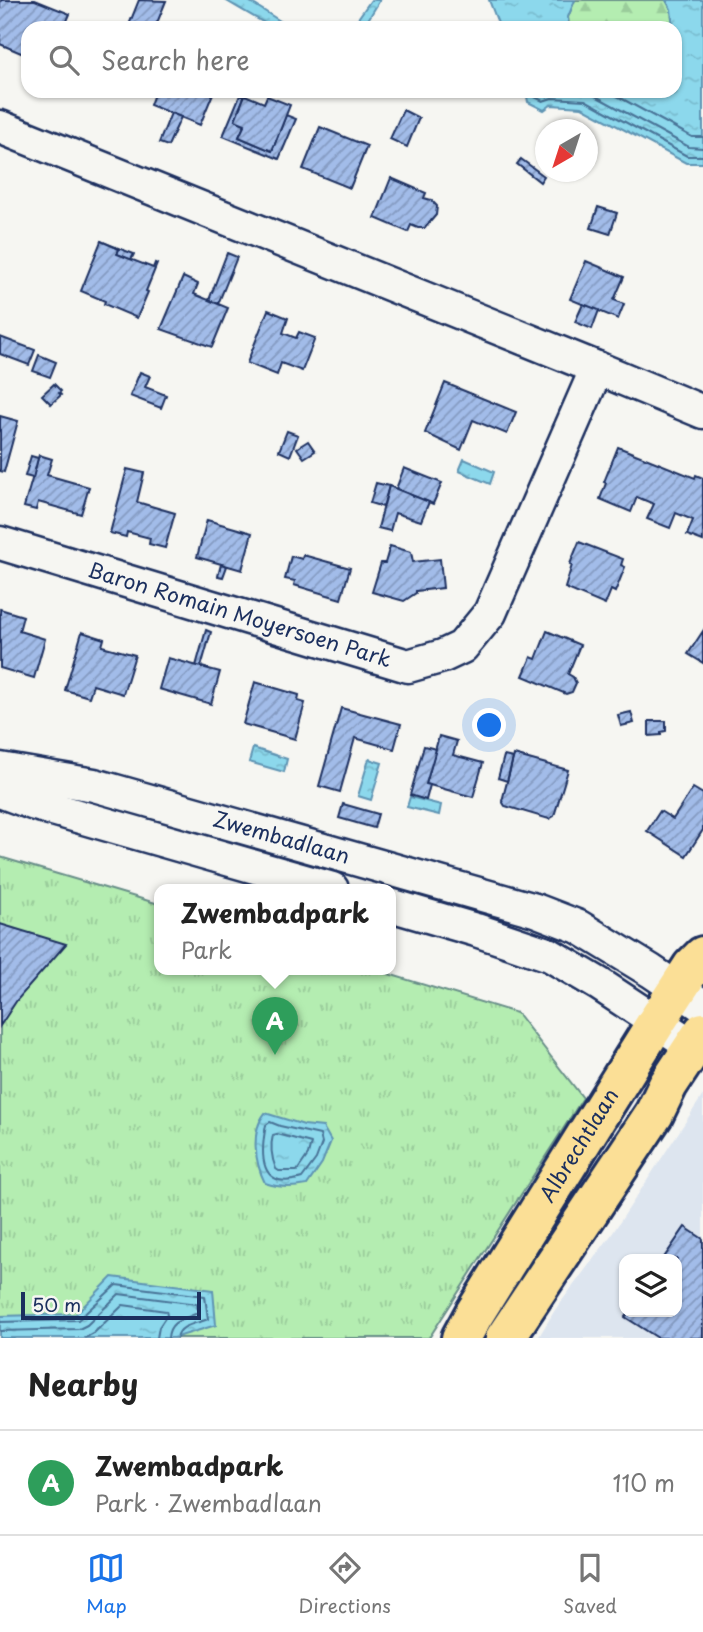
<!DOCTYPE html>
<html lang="en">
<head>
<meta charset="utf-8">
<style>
  body { margin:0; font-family:"Playpen Sans",sans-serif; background:#f2f2f2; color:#222 }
  .controls { position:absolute; right:21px; bottom:21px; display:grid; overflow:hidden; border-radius:14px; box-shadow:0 2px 5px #0004 }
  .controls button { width:63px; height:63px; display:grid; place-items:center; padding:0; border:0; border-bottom:2px solid #e0e0e0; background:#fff; color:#222; font:35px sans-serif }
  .compass { position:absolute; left:535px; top:119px; width:63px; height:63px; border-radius:50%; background:#fff; box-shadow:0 2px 5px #0004; rotate:219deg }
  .scale { position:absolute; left:21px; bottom:18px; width:180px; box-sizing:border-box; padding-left:7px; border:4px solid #1b2f5e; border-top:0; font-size:19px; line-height:24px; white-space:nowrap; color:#1b2f5e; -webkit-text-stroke:5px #f6f6f2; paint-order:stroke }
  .you { position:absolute; left:490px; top:726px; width:24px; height:24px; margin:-18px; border:5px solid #fff; border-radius:50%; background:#1a73e8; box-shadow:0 0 0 10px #1a73e833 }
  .badge { display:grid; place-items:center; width:46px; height:46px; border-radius:50%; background:#1a73e8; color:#fff; font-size:23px; font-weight:700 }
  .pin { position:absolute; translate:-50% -58px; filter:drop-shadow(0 2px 4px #0008) }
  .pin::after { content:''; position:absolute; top:37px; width:24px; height:21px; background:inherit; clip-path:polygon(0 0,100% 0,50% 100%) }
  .popup { position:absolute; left:154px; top:884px; width:242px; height:91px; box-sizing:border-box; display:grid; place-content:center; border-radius:14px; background:#fff; filter:drop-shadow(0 2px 5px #0005); font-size:23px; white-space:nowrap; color:#767676 }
  .popup b { font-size:26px; color:#222 }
  .popup::after { content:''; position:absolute; left:50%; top:100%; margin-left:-14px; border:14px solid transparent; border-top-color:#fff }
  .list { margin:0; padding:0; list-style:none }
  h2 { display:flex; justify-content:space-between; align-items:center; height:91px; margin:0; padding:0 28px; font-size:30px }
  h2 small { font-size:23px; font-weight:400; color:#767676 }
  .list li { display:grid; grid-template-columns:46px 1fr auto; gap:21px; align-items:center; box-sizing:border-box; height:105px; padding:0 28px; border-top:2px solid #e0e0e0 }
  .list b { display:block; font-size:26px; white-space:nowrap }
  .list p { margin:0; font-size:23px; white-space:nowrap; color:#767676 }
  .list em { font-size:23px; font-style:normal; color:#767676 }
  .icon { flex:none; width:38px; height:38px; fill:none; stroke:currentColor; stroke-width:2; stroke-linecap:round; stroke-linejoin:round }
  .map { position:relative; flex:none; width:703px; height:1338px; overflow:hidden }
  .search { position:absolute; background:#fff; box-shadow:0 2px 5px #0004; left:21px; right:21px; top:21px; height:77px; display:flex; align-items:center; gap:18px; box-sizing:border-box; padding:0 24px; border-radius:21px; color:#767676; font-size:26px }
  .sheet { height:196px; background:#fff }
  nav { display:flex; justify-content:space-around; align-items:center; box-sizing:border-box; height:98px; border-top:2px solid #e0e0e0; background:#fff; font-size:19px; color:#767676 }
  nav a { display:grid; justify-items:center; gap:4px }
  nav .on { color:#1a73e8 }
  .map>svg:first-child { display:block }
</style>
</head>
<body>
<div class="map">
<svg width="703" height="1338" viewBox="0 0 703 1338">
  <defs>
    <pattern id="grass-tufts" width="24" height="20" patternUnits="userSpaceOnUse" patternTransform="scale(1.75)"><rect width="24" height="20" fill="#b4edb1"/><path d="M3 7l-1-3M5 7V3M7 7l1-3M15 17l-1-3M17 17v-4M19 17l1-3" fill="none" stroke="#9acc9b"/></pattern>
    <pattern id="forest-firs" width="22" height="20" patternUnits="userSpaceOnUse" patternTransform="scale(1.75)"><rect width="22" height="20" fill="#b4edb1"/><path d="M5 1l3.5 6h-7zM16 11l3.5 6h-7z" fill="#9acc9b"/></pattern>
    <pattern id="water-ripples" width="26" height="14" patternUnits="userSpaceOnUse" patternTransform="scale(1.75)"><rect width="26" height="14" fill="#8cd8ec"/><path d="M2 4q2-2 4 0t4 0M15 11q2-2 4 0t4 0" fill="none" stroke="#78bacd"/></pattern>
    <pattern id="building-hatch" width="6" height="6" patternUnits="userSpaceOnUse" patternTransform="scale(1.75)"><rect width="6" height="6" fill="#a2bce9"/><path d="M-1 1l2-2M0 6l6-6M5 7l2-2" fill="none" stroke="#8399c0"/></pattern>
  </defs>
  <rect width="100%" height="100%" fill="#f6f6f2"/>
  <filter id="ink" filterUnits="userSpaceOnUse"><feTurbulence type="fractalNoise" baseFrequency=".0143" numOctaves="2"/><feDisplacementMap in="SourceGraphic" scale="14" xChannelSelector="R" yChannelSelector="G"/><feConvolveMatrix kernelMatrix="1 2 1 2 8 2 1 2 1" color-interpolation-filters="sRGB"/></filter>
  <g filter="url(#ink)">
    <path fill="#dde5ef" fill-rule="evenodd" d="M703,1095v243h-165l17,-28 57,-76zM624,1259h53v53h-53z"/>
    <path fill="url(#grass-tufts)" stroke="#688e88" stroke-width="2" d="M0,857l159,47 1,65h212l145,44 66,85 -154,240h-429z"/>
    <path fill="url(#forest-firs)" stroke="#688e88" stroke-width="2" d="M575,0h91l5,9 2,19h-104l-1,-11z"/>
    <g fill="url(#water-ripples)" stroke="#5f94b3" stroke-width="2">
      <path d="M225,0h22l44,28h-18z"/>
      <path d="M371,0h9l-14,23 -1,5h-9l3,-11z"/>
      <path d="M489,0h86l-7,17 1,11h-72l2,-2z"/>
      <path d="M666,0h37v163h-17l-104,-56 -31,-2 -7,5 -16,-8 -2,-11h149v-63h-2l-2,-19z"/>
      <path d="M464,459l30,13 -4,12 -31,-13z"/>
      <path d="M253,748l34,11 -3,13 -35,-10z"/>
      <path d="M369,759l13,4 -11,37 -13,-4z"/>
      <path d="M410,797l31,8 -2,10 -32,-8z"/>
      <path d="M265,1113l39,12 19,2 8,14 -9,22 -15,22c-15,3 -28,3 -42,-2 -10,-20 -15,-51 0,-70z"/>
      <path d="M112,1277l101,13 3,35 -42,13h-174v-22l76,-2z"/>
    </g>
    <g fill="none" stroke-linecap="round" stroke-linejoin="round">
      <g stroke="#487397" stroke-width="2">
        <path d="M533,91l2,6 8,4 9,-3 33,2 102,56h16"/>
        <path d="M582,91l8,2 99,54 14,1"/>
        <path d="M608,91l84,46h11"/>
        <path d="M270,1122l10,4 40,9 2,8 -6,16 -14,19c-43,13 -42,-23 -36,-53z"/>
        <path d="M277,1134l34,9 -3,12 -11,16h-18l-3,-2c-4,-10 -6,-23 -3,-34z"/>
        <path d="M0,1322l78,-2 38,-35 89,11 3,23c-11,5 -29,5 -31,19"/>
        <path d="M0,1331l79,-2 8,-4 32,-31 78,10 1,9c-14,6 -29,7 -30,25"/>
        <path d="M85,1338l9,-5 29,-28 43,6 1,4 -8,12 -2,11"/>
      </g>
    </g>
    <g fill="url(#building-hatch)" stroke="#1b2f5e" stroke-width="2">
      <path d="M1,0h34l35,14 -6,14h-36v28l-28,-12v-41z"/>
      <path d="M139,0l27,1 -11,27h-22l-4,-3z"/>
      <path d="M155,91h59l-14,34 -50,-20z"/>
      <path d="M240,95l4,2 -9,23 10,4 -6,13 33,14 14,-36 10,4 -17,40 -56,-23z"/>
      <path d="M245,95l19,8 3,-7 23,9 -18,46 -33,-14 6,-13 -10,-4z"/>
      <path d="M403,110l16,8 -12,29 -17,-8z"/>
      <path d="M171,113l10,4 -13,29 -9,-3z"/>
      <path d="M320,127l47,19 -17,42 -47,-19z"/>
      <path d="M521,159l23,17 -4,6 -23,-18z"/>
      <path d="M391,178l35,15 -2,5 7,2 6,6 -1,9 -11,13h-7l-7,-3 -3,7 -33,-14z"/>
      <path d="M598,207l19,6 -7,21 -19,-6z"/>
      <path d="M100,241l34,13 -3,6 -14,-6 2,-5z"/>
      <path d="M101,241l18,8 -2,5 36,14 2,-5 2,1 -11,27 2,1 -11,26 -33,-14 1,-3 -24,-10z"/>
      <path d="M227,253l10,4 -19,47 -9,-4z"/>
      <path d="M586,261l38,16 -10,23 10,4 -6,15 -48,-20z"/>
      <path d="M183,277l15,7 -4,10 34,14 -16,39 -51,-18z"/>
      <path d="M583,304l16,6 -7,19 -17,-7z"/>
      <path d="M268,310l20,8 -5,15 13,5 3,-6 16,6 -13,33 -21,-8 -4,12 -30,-12z"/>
      <path d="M0,337l35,13 -6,15 -29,-11z"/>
      <path d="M39,355l17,7 -6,15 -17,-6z"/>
      <path d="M140,372l10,4 -5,11 21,8 -5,13 -31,-12z"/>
      <path d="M445,383l71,29 -9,22 -34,-14 -12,30 -36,-17z"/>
      <path d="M54,384l7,7 -2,2 2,2 -10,9 -9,-9z"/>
      <path d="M0,416l18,5 -14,51 -4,-1z"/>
      <path d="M287,431l11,4 -8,21 -11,-5z"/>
      <path d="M308,441l7,10 -11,7 -7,-10z"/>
      <path d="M618,447l77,31 1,-3 7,3v63l-16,-6 6,-15 -17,-7 -6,15 -23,-9 7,-15 -17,-7 -6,15 -31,-13 6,-16 -2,-1z"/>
      <path d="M39,455l13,4 -5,16 42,12 -8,27 -43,-12 -2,8 -12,-3z"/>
      <path d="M31,456l7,2 -5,20 -8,-2z"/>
      <path d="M404,468l38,15 -9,21 -37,-15z"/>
      <path d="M127,469l17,4 -7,29 38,11 -10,35 -16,-4 1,-6 -23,-6 -1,5 -16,-4z"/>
      <path d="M376,483l13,3 -6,21 -13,-4z"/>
      <path d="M389,486l40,16 -8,19 -26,-8 -5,18 -12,-3z"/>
      <path d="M207,520l45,13 -10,37 -45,-13z"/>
      <path d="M579,542l44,17 -2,6 4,2 -10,25 -4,-2 -6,15 -40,-17 7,-23 -2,-1z"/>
      <path d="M390,546l21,6 2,10 27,-3 3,29 -27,3v2l-12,8 -32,-9 9,-29h4z"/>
      <path d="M303,555l47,13 -9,31 -47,-14 1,-4 -10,-2 6,-23 11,3z"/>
      <path d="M221,564l6,2 -4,11 -5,-1z"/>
      <path d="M0,609l23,7 -4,15 26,8 -11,39 -34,-10z"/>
      <path d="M206,630l5,2 -10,35 -5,-1z"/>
      <path d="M547,631l33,14 -12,29 5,3 3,6 -4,9 -6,2 -43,-18 8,-19 5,2z"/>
      <path d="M703,631v32l-15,-9z"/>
      <path d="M82,632l22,7 -2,7 33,9 -12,39 -30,-9 -4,12 -24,-7z"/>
      <path d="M168,658l52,14 -9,32 -52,-15z"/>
      <path d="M255,682l44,13 -1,6 7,2 -10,36 -52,-15z"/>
      <path d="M341,708l60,16 -7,25 -39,-11 -15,54 -21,-6z"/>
      <path d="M631,712l3,11 -13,3 -3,-11z"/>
      <path d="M649,721h17v10l-5,1v3l-12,1z"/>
      <path d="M439,736l18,5 -4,14 30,8 -10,34 -47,-13z"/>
      <path d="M424,746l12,3 -10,35 4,1 -4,15 -16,-5z"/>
      <path d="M514,755l54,15 -14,46 -5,3 -44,-13 -3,-5z"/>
      <path d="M504,756l9,2 -6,23 -9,-3z"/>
      <path d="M693,788l10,6v36l-17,26 -39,-25 13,-20 13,8z"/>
      <path d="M343,804l35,10 -4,14 -35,-10z"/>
      <path d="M0,924l66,20 -49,56 -17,26z"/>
      <path d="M685,1227l18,12v99h-45l-33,-21 4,-5h48v-53h-14z"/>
    </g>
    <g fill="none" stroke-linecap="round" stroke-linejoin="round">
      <defs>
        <g id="minor">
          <path d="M0,127l597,241"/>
          <path id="s1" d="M0,543l408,123 35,-10 19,-9 28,-34 107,-245 106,44"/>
          <path id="s2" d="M0,769l94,16 441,125 44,17 72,44 52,35"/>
          <path d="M0,791l32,12 300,86"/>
          <path d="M390,905l86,25 74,25 49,29 94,62"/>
        </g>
        <g id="major">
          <path id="s3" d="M461,1338l12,-22 184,-295 35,-54 11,-11"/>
          <path d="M505,1338l149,-224 14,-29 35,-53"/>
        </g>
      </defs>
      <use href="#minor" stroke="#1b2f5e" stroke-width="37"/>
      <use href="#major" stroke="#1b2f5e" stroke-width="44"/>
      <use href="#minor" stroke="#f6f6f2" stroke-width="32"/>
      <use href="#major" stroke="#fbdf96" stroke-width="38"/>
    </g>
  </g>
  <g text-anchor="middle" stroke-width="6" stroke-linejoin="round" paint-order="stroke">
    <g font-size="21" fill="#1b2f5e" stroke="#f6f6f2">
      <text dy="7" stroke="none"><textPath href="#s1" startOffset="250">Baron Romain Moyersoen Park</textPath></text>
      <text dy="7" stroke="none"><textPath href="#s2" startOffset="290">Zwembadlaan</textPath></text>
      <text dy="7" stroke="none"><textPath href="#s3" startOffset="226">Albrechtlaan</textPath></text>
    </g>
  </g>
</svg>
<div class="controls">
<button><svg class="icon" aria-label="layers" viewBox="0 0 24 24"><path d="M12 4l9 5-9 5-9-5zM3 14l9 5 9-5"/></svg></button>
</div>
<svg class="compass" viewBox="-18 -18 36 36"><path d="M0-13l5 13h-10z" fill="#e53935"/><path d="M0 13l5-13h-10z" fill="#767676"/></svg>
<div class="scale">50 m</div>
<div class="you"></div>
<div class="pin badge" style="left:275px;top:1055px;background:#2e9e5b">A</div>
<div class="popup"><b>Zwembadpark</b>Park</div>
<div class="search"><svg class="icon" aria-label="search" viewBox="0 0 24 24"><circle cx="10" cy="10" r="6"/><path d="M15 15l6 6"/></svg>Search here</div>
</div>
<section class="sheet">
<h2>Nearby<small></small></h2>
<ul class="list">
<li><span class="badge" style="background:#2e9e5b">A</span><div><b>Zwembadpark</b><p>Park · Zwembadlaan</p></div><em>110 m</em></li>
</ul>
</section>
<nav>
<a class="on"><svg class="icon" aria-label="map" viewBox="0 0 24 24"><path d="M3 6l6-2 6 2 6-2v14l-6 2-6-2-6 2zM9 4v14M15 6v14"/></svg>Map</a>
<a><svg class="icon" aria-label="directions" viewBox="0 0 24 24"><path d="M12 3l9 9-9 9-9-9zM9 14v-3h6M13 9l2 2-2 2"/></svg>Directions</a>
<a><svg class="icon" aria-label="saved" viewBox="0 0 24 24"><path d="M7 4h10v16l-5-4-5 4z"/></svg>Saved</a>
</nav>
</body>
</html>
